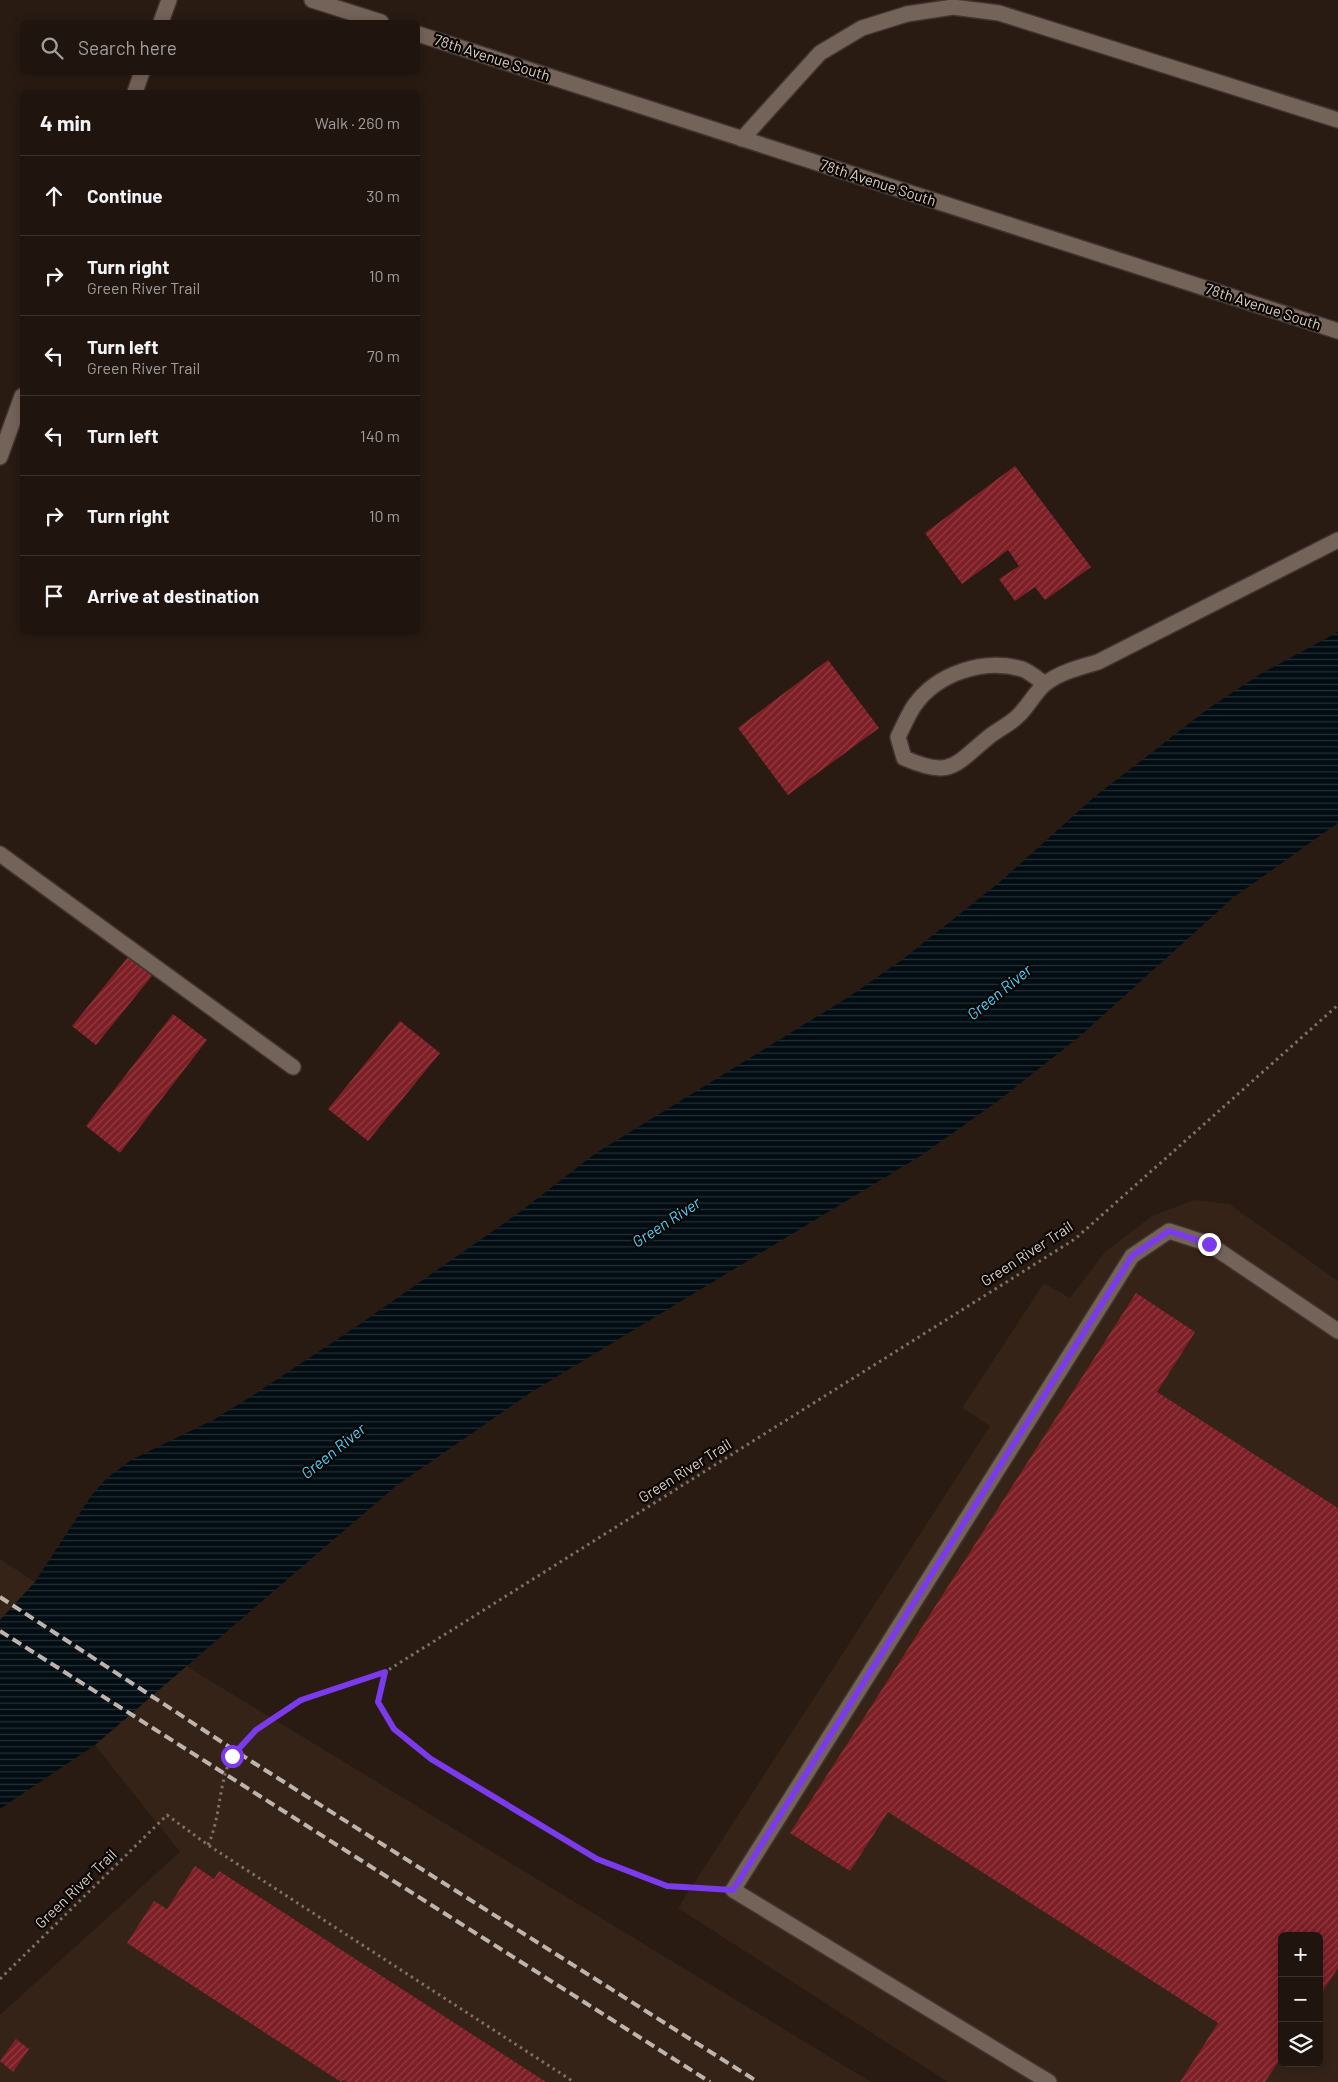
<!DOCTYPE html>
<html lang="en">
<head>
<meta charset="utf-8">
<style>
  body { margin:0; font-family:Barlow,sans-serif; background:#271d17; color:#f1f3f6 }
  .controls { position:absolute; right:15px; bottom:15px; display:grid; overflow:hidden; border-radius:8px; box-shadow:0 2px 12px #0003 }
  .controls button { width:45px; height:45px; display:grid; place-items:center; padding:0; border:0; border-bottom:1px solid #3c332e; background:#1f140e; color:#f1f3f6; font:25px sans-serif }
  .stop { position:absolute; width:15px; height:15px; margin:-11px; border:4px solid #7c3aed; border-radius:50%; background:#fff }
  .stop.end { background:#7c3aed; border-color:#fff; box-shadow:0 1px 5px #0008 }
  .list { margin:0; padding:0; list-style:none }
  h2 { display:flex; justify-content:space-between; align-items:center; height:65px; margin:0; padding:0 20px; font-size:21px }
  h2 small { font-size:16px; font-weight:400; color:#a19e9e }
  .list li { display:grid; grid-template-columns:32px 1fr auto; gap:15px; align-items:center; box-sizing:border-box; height:80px; padding:0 20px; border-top:1px solid #3c332e }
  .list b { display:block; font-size:19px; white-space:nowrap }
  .list p { margin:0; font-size:16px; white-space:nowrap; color:#a19e9e }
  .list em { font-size:16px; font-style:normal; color:#a19e9e }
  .icon { flex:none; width:28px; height:28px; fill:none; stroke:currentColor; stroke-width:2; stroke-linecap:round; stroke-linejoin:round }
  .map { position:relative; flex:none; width:1338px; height:2082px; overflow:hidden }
  .search { position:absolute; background:#1f140e; box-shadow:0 2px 12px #0003; left:20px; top:20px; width:400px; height:55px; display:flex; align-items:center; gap:12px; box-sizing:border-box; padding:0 18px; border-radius:8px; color:#a19e9e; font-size:19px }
  .panel { position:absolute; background:#1f140e; box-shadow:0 2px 12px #0003; left:20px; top:90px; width:400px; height:545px; border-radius:8px }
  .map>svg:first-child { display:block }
</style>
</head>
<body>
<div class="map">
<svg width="1338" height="2082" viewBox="0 0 1338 2082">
  <defs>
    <pattern id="water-rules" width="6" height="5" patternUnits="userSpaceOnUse" patternTransform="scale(1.25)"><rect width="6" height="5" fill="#010d13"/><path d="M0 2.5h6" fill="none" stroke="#252f34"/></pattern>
    <pattern id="building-hatch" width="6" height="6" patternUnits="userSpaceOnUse" patternTransform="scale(1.25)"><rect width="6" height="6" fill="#7e1e26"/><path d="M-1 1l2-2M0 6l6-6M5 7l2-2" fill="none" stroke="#903e44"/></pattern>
  </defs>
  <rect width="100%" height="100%" fill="#291b12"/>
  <g fill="#352317" fill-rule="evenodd">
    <path d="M1194,1200l35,4 109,77v801h-390l-270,-174 312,-482 -28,-18 82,-125 26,15 35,-46 47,-36zM1282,1936h37v127h-37z"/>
    <path d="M0,1559l35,23 -35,38z"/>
    <path d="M186,1666l685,416h-871v-67l180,-163 -85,-107z"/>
  </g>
  <path fill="url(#water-rules)" d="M1338,632v191l-104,74 -155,140 -81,64 -76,54 -392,238 -134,93 -301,259 -95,64v-189l35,-38 56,-86 15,-17 25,-19 84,-41 46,-29 99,-66 157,-110 79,-61 254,-157 53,-37 98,-78 92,-83 116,-90 53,-35z"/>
  <g fill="url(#building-hatch)">
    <path d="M1015,466l76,101 -46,33 -10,-13 -20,14 -16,-22 20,-13 -11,-16 -46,34 -37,-51z"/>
    <path d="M828,660l51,68 -91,67 -50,-67z"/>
    <path d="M128,957l24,19 -56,69 -24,-19z"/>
    <path d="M173,1014l34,26 -87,113 -34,-27z"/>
    <path d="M400,1021l40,32 -72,88 -40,-32z"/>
    <path d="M1136,1293l59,39 -38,60 181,116v460l-19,29v-61h-37v120l-17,26h-85l38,-59 -330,-211 -38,59 -60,-38z"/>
    <path d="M195,1866l19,13 5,-8 327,211h-199l-4,-2 -2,2 -214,-139 27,-42 13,8z"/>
    <path d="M16,2039l13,10 -16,23 -13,-11z"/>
  </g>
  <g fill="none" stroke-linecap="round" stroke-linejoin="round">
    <defs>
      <g id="lane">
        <path d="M161,22l8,-22"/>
        <path d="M135,92l7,-20"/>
        <path d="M742,139l78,-86 42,-25 45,-14 46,-7 46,6 339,107"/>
        <path d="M0,457l22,-61"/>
        <path d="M1045,684c-7,-5 -15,-12 -23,-15 -38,-11 -85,4 -108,37 -6,9 -11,21 -16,31l6,21c48,21 50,7 86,-22 9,-7 20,-12 28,-20 10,-9 17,-24 27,-32 15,-12 36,-17 53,-22l240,-122"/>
        <path d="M0,854l293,213"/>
        <path d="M1049,2082l-316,-192 399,-634 37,-25 40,13 129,87"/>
      </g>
      <g id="street">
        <path d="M312,0l69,22"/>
        <path d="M418,34l920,297"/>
      </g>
    </defs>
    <use href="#lane" stroke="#413531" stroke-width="18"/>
    <use href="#street" stroke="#413531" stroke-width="18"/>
    <g stroke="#7c7068" stroke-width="3" stroke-dasharray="2.5 4" stroke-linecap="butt">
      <path d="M208,1845c13,-28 10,-61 24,-89 3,-5 9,-10 13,-14 35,-41 90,-53 139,-69"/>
      <path d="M706,1888l-39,-2 -70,-27 -166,-100 -37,-30 -16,-27 7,-30 690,-433 263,-234"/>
      <path d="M0,1979l167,-164 41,30 366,237"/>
    </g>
    <use href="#lane" stroke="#746359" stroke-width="15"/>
    <use href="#street" stroke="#746359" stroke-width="15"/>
    <g stroke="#beb3ad" stroke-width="4" stroke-dasharray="10 5" stroke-linecap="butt">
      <path d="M0,1597l254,166 504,319"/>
      <path d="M0,1631l710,451"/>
    </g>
  </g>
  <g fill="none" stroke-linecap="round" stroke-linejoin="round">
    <path stroke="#7c3aed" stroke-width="6" d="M232,1756l24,-26 45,-30 84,-28 -7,30 16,27 37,30 166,100 70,27 66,4 399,-634 37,-25 40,13"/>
  </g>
  <g text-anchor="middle" stroke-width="4.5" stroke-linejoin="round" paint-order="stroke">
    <g font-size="15" fill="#d9cfc9" stroke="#0d0704">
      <text transform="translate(492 58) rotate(18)" y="5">78th Avenue South</text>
      <text transform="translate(878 183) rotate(18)" y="5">78th Avenue South</text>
      <text transform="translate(1263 307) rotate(18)" y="5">78th Avenue South</text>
      <text transform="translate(1027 1254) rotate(-33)" y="5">Green River Trail</text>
      <text transform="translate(685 1471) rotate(-32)" y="5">Green River Trail</text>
      <text transform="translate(76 1889) rotate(-44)" y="5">Green River Trail</text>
    </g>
    <g font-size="16" font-style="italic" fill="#50cffd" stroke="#0d0704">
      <text transform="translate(999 992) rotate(-39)" y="6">Green River</text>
      <text transform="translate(666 1222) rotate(-33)" y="6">Green River</text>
      <text transform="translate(333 1451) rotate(-39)" y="6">Green River</text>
    </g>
  </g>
</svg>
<div class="controls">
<button>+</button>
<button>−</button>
<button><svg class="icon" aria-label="layers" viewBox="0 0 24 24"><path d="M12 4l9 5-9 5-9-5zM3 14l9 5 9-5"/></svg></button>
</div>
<div class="stop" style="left:232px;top:1756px"></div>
<div class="stop end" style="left:1209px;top:1244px"></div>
<div class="search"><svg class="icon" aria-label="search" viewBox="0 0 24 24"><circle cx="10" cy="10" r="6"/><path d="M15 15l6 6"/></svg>Search here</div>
<section class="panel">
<h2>4 min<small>Walk · 260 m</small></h2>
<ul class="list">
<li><svg class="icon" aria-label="ahead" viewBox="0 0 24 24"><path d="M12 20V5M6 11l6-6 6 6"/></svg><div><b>Continue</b></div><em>30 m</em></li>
<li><svg class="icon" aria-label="right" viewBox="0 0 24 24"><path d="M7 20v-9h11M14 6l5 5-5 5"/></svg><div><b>Turn right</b><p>Green River Trail</p></div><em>10 m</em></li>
<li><svg class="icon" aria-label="left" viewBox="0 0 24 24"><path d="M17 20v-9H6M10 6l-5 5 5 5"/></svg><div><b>Turn left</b><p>Green River Trail</p></div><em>70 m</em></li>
<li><svg class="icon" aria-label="left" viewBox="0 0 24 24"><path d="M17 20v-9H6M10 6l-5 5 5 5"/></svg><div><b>Turn left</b></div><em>140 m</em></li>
<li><svg class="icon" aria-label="right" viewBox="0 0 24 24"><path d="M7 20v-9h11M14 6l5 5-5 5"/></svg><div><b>Turn right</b></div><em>10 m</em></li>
<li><svg class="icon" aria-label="arrive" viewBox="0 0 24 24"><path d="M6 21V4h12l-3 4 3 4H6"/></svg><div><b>Arrive at destination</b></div></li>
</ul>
</section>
</div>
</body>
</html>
